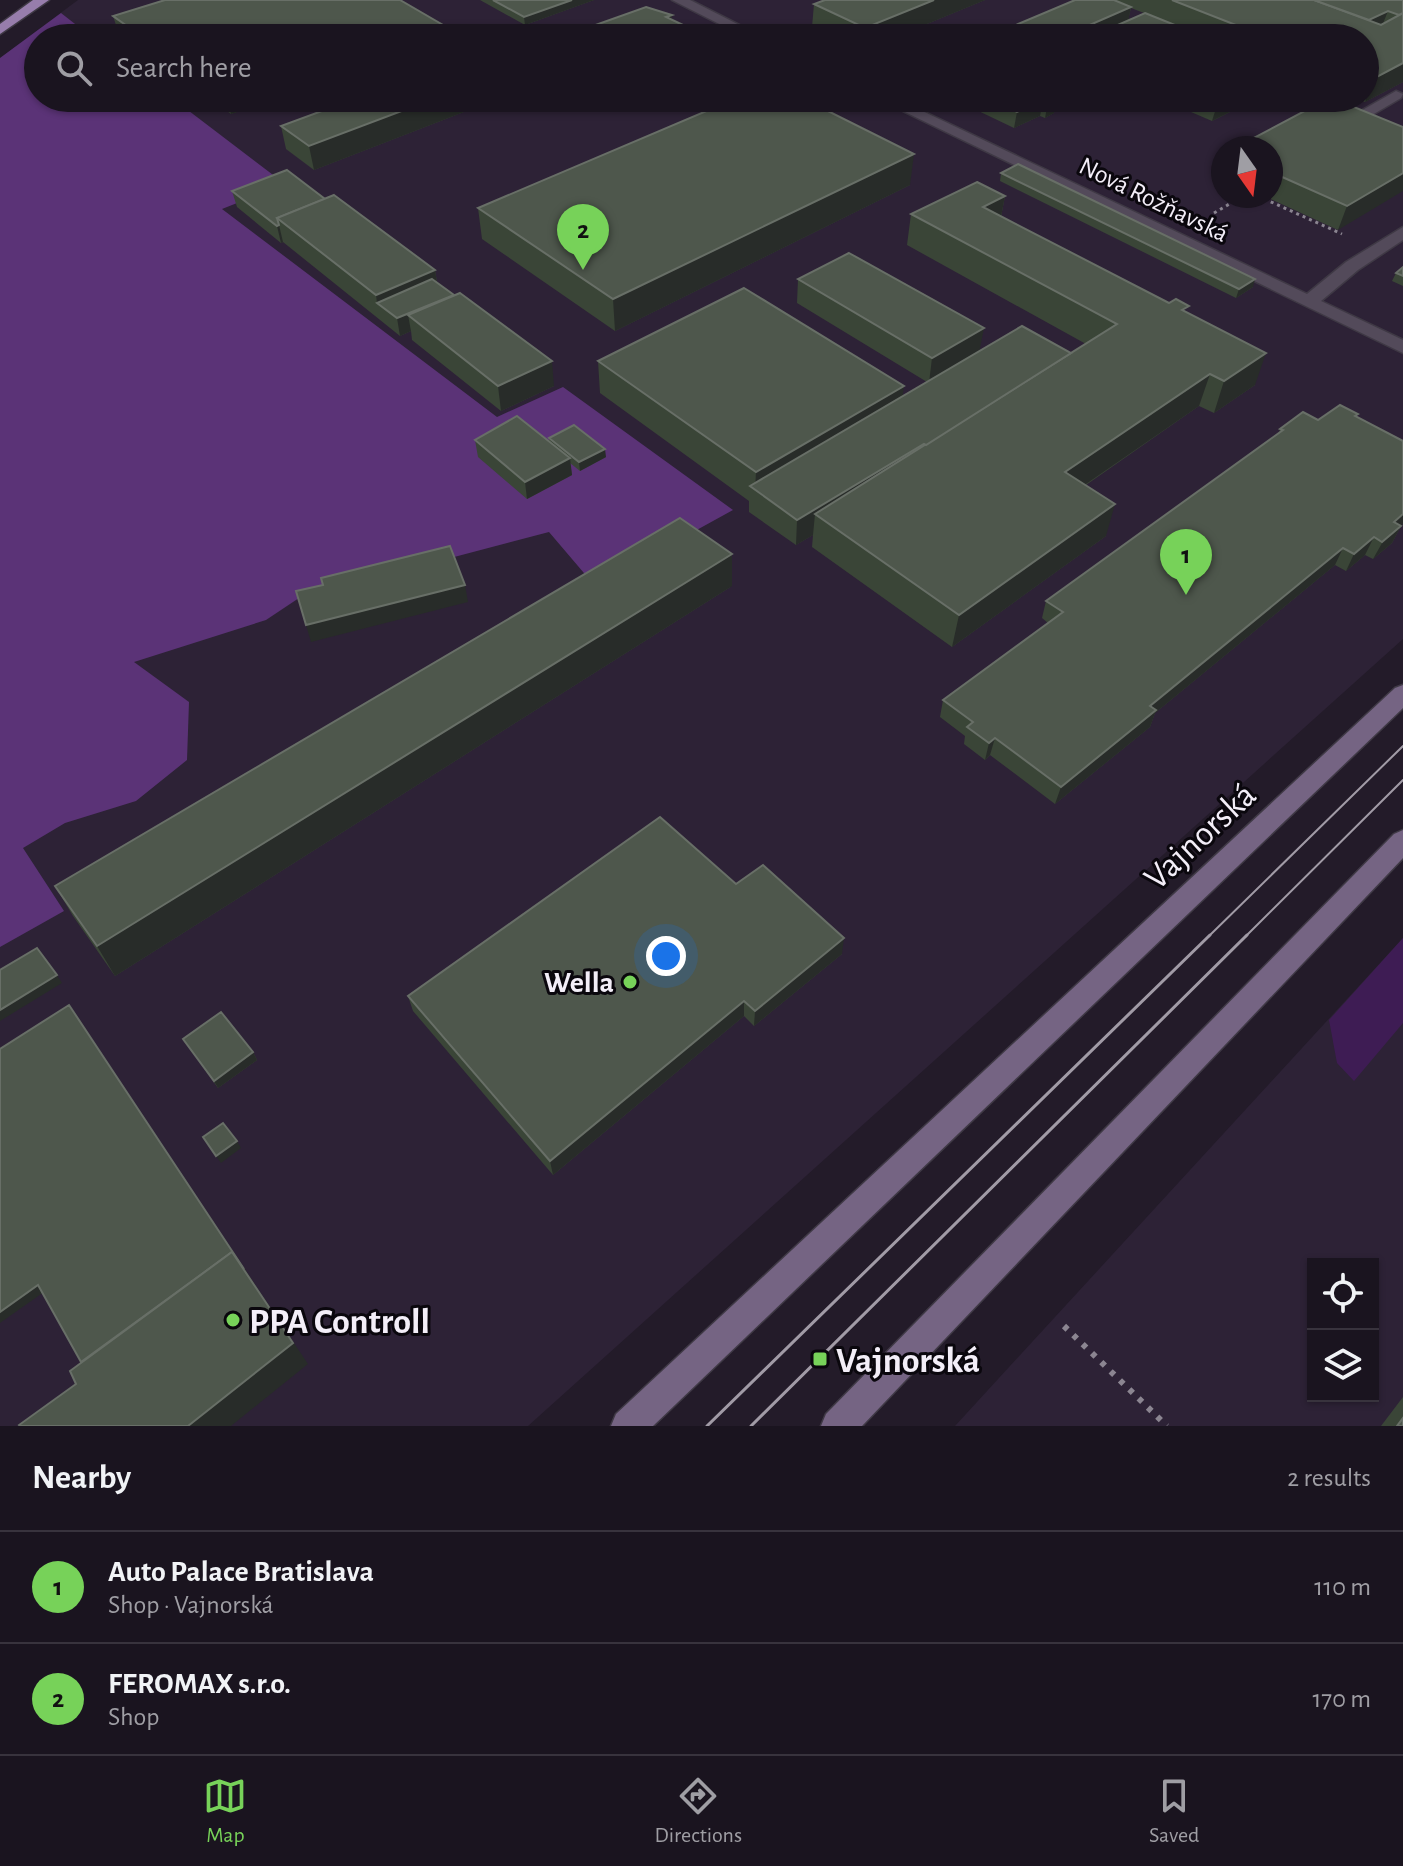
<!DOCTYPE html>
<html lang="en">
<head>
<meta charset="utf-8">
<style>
  body { margin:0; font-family:"Alegreya Sans",sans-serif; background:#27212c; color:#f1f3f6 }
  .controls { position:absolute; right:24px; bottom:24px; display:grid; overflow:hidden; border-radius:0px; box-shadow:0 2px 6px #0004 }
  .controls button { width:72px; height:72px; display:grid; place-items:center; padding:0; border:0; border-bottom:2px solid #38333d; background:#1a141f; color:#f1f3f6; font:40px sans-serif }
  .compass { position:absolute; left:1211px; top:136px; width:72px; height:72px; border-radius:50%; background:#1a141f; box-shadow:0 2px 6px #0004; rotate:166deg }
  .you { position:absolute; left:666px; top:956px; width:28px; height:28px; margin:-20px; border:6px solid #fff; border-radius:50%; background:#1a73e8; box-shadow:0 0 0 12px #1a73e833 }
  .badge { display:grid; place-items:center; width:52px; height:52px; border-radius:50%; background:#77d259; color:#111; font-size:26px; font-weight:700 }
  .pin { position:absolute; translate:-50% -66px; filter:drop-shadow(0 2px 4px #0008) }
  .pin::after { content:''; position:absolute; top:42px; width:28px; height:24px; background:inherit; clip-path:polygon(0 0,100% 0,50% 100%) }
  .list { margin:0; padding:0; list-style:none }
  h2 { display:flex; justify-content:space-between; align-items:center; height:104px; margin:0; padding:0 32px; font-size:34px }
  h2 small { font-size:26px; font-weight:400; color:#9f9ea4 }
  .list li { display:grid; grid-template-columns:52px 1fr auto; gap:24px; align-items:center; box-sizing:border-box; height:112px; padding:0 32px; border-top:2px solid #38333d }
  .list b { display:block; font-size:30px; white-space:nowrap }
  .list p { margin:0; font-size:26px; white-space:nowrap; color:#9f9ea4 }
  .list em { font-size:26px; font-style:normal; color:#9f9ea4 }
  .icon { flex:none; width:44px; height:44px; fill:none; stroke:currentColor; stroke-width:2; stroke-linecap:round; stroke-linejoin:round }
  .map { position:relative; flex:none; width:1403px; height:1426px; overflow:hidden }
  .search { position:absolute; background:#1a141f; box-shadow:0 2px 6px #0004; left:24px; right:24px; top:24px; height:88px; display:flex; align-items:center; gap:20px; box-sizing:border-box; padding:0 28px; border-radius:44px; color:#9f9ea4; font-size:30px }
  .sheet { height:328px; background:#1a141f }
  nav { display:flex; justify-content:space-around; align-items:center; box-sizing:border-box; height:112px; border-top:2px solid #38333d; background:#1a141f; font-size:22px; color:#9f9ea4 }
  nav a { display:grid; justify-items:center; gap:4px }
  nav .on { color:#77d259 }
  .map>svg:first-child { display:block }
</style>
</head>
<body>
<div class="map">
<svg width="1403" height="1426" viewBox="0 0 1403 1426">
  <rect width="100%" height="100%" fill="#231b29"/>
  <g fill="#2d2236" fill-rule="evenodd">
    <path d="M78,0h1325v639l-875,787h-528v-1368zM38,38h1327v60h-1327zM1223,148h48v48h-48z"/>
    <path d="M1403,938v488h-448zM1313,1264h60v132h-60z"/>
  </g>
  <path fill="#3e1c54" d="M1403,938v85l-49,58 -17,-18 -8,-43z"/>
  <path fill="#5b3377" d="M61,13l32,25h-55v60h134l113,86 -63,25 275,208 66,-30 170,123 -138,76 -46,-54 -250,66 -33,22 -132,42 55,40 -2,58 -51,41 -71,22 -42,25 41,63 -64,36v-889z"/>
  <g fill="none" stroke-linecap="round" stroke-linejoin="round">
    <defs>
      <g id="lane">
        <path d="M672,0h18l75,38h-18z"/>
        <path d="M1396,91l7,3 -2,4 -34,20 36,17v11l-44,-18 -9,-11z"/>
        <path d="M876,98h19l412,196 39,-32 57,-35v13l-45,30 -37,31 82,39v13z"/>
      </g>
      <g id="secondary">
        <path d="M1403,685v23l-750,718h-42l5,-12 779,-726z"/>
        <path d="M1403,830v28l-541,568h-41l5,-12 568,-580z"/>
      </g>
      <path id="primary" d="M33,0h16l-49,34v-10z"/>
    </defs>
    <use href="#lane" stroke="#3f3945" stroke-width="3"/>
    <use href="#secondary" stroke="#3f3945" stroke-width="3"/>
    <use href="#primary" stroke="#3f3945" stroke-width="3"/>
    <g stroke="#8b8591" stroke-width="3" stroke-dasharray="3 4" stroke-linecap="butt">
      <path d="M1258,196l84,38"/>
      <path d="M1214,213l29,-17"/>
    </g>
    <path stroke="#8b8591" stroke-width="6" stroke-dasharray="5 8" stroke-linecap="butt" d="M1064,1326l103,100"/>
    <use href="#lane" fill="#534a5a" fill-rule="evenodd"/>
    <use href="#secondary" fill="#756483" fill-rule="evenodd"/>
    <use href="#primary" fill="#977dac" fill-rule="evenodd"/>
    <g stroke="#a19ba6" stroke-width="2">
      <path d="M1208,937l195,-191"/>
      <path d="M1245,937l158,-157"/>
    </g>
    <g stroke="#a19ba6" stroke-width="3">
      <path d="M707,1426l503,-491"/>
      <path d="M751,1426l496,-491"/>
    </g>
  </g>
  <g fill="#3a4537" fill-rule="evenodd">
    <path d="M480,0h114l-69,25z"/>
    <path d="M825,0h160l-92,38h-57l-24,-11 2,-23z"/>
    <path d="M1075,0h328v82l-38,20 -10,-4h10v-60h-159l-16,-6 -1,6h-204zM1131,8l13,5 -16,7z"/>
    <path d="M113,16l332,22h-318l-9,-7z"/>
    <path d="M209,98h69l-47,16z"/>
    <path d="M357,98h143l-186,72 -28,-21 -5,-23z"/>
    <path d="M713,98l197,87 -295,146 -133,-92 -4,-31 237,-100 -3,-2z"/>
    <path d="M969,98h108l-22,11 -1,4 -9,5 -5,-2 -26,12 -46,-22z"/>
    <path d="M1187,98h71l-46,23 -28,-12z"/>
    <path d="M1403,127l-65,103 -74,-34h7v-48z"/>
    <path d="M1001,173l252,114 -17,11 -236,-117z"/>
    <path d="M232,191l93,8 110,71 2,12 117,104 -53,25 -89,-71 -1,-9 -11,5 -117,-94 -2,1 -44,-36z"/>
    <path d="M1005,196l-4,21 186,96 68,72 -41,28 -15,-7 -113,79 20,51 -154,111 -140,-100 1,-12 -17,10 -47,-33v-11l-149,-108 -2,-32 305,35 24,-14 -130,-79 1,-24 182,72 91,2 15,-9 -179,-99 4,-31z"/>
    <path d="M1403,267v19l-11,-5 4,-8z"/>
    <path d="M1357,417l44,109 -9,17 -19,16 -8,-4 -19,16 -11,-6 -180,148 -5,14 -95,77 -65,-49 -5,5 -21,-16 1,-8 -25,-19 3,-17 105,-77 -6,-5 4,-17 233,-168 1,-4 38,-9z"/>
    <path d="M549,438l57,19 -26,14 -10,-8 2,12 -45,24 -49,-42 -3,-17 74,1z"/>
    <path d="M732,586l-617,390 -42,-60 -18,-30z"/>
    <path d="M736,884l106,70 -88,72 -10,-10 -191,159 -140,-164 -5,-15z"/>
    <path d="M183,1039l70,13 4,8 -39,28z"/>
    <path d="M1403,1397v29h-22z"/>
  </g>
  <g fill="#282c29">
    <path d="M572,0h22l-69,25 -1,-8z"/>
    <path d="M934,0h51l-92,38h-29l1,-10z"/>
    <path d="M1131,7l-3,15 -36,16h-32z"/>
    <path d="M1388,11l-6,15 -22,-2z"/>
    <path d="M672,15v14l11,-4v13h-34l17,-21z"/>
    <path d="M443,25l2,13h-41z"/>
    <path d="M1190,31l-1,7h-13z"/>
    <path d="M1403,63v19l-38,20 8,-23z"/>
    <path d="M227,98h51l-47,16z"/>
    <path d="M436,98h64l-186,72 -5,-24z"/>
    <path d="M1052,98h25l-22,11 -1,4 -9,5 3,-16z"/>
    <path d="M1232,98h26l-46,23 5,-16z"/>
    <path d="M1043,100l-3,16 -26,12 3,-16z"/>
    <path d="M914,154l-4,31 -295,146 -2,-32z"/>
    <path d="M1403,173v18l-65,39 9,-24z"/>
    <path d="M1005,196l-6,31 -16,-20z"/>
    <path d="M279,225l4,17 -2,1 -4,-17z"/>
    <path d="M435,270l4,25 -62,8 -1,-8z"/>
    <path d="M1255,279l-2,8 -17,11 3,-9z"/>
    <path d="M420,309l-12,6 3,16 -11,5 -3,-18z"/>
    <path d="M984,328l-5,25 -50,30 3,-25z"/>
    <path d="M1266,353l-11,32 -41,28 10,-32z"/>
    <path d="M552,361l2,25 -53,25 -3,-25z"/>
    <path d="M1210,374l-11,32 -142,98 8,-32z"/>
    <path d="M904,386l-4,32 -145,72 1,-18z"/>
    <path d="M924,444l-4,25 -105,45 -2,21 -17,10 1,-25z"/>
    <path d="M605,449l1,8 -26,14 -1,-9z"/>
    <path d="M570,458l2,17 -45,24 -2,-17z"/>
    <path d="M1115,504l-9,32 -154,111 7,-32z"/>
    <path d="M1403,514v10l-2,2 -9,17 -19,16 21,-37z"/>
    <path d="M1374,537l-9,18 -19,16 8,-17z"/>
    <path d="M1343,548l-8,17 -180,148 -5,14 -95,77 6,-17 89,-81z"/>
    <path d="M732,554v32l-617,390 -18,-30z"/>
    <path d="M465,585l3,17 -157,40 -5,-17z"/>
    <path d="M995,738l-5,17 -5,5 4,-17z"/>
    <path d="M844,938l-2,16 -88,72 1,-15z"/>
    <path d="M57,975l5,8 -62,38v-11z"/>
    <path d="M744,1001v15l-191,159 -3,-14z"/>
    <path d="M69,1005l239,359 -77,62h-43z"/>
    <path d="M253,1052l4,8 -39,28 -4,-7z"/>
    <path d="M237,1141l4,7 -20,15 -5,-7z"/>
    <path d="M38,1285l6,7 -44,31v-11z"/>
  </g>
  <g fill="#4e574c" stroke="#686f67" stroke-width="2">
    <path d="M165,0h235l43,25 -39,13h-260l-31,-22z"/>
    <path d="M493,0h79l-48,17z"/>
    <path d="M825,0h109l-69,28 -51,-24z"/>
    <path d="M1075,0h39l17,7 -71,31h-75z"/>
    <path d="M1172,0h142l67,25 22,-12v50l-30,16 -8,-3v-38h-96z"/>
    <path d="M1314,0h89v13l-4,2 -11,-4 -19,9z"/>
    <path d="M646,7l26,8 -6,2 17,8 -34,13h-67l-9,-5z"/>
    <path d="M1145,13l45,18 -14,7h-88z"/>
    <path d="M559,32l12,6h-29z"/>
    <path d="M930,34l9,4h-19z"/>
    <path d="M357,98h79l-127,48 -28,-20z"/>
    <path d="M713,98h24l-14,6z"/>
    <path d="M737,98h65l112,56 -301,145 -135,-91z"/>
    <path d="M988,98h67l-7,4 -5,-2 -26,12z"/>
    <path d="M1199,98h33l-15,7z"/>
    <path d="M1329,98h3l71,29v46l-56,33 -76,-34v-24h-36z"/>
    <path d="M1018,164l237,115 -16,10 -238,-116z"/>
    <path d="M287,170l38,29 -48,19 2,7 -2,1 -45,-35z"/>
    <path d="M977,182l28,14 -22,11 186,96 7,-4 13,7 -7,4 84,43 -42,28 -14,-7 -145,98 50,32 -156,111 -144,-101 302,-190 -206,-110z"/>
    <path d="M334,195l101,75 -59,25 -99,-77z"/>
    <path d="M849,253l135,75 -52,30 -134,-79z"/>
    <path d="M1403,267v9l-7,-3z"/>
    <path d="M432,279l22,16 -57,23 -20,-15z"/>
    <path d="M744,288l160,98 -148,86 -158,-111z"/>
    <path d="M460,293l92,68 -54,25 -90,-71z"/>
    <path d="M1022,326l49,27 -145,92 -2,-1 -127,76 -47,-34z"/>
    <path d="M1340,405l18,9 -3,2 48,25v73l-9,8 7,4 -19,16 -8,-5 -20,17 -11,-6 -193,158 6,4 -95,77 -66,-49 -6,5 -22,-16 6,-5 -30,-22 120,-88 -17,-11 237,-171 -3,-1 23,-17 15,8z"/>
    <path d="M517,416l53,42 -45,24 -50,-42z"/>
    <path d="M574,425l31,24 -26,13 -30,-24z"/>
    <path d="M680,518l52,36 -635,392 -42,-60z"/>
    <path d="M450,546l15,39 -159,40 -10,-34 27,-6 -2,-7z"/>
    <path d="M660,817l76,67 27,-19 81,73 -89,73 -11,-10 -194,160 -142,-165z"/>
    <path d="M37,948l20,27 -57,35v-40z"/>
    <path d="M69,1005l175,264 -12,-17 -151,110 -43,-77 -38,27v-263z"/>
    <path d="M221,1012l32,40 -39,29 -31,-42z"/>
    <path d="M223,1123l14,18 -21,15 -13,-19z"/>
    <path d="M232,1252l61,91 -105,83h-168l-1,-1 57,-41 -6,-13z"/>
    <path d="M1403,1418v8h-6z"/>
  </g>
  <g fill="#77d259" stroke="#0a070d" stroke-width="3">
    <circle cx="630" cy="982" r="8"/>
    <circle cx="233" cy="1320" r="8"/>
    <rect x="812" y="1351" width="16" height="16" rx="4"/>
  </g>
  <g text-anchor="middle" stroke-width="6" stroke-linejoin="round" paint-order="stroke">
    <g font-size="26" fill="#f3eef8" stroke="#0a070d">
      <text transform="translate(1154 199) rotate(26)" y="9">Nová Rožňavská</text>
    </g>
    <g font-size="30" font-weight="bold" fill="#f3eef8" stroke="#0a070d" text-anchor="end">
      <text x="614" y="992">Wella</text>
    </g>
    <g font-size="36" fill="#f3eef8" stroke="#0a070d">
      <text transform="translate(1199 835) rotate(-43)" y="13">Vajnorská</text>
    </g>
    <g font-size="36" font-weight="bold" fill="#f3eef8" stroke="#0a070d" text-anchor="start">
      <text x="249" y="1333">PPA Controll</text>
      <text x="836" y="1372">Vajnorská</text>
    </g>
  </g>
</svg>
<div class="controls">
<button><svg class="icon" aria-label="locate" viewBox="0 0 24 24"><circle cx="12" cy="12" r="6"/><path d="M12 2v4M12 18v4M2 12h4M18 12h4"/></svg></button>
<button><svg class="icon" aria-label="layers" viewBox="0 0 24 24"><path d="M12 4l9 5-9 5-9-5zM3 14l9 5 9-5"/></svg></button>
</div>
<svg class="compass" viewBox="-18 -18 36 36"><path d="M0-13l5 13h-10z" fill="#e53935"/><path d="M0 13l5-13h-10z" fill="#9f9ea4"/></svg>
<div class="you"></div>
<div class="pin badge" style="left:1186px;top:595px">1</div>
<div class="pin badge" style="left:583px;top:270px">2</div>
<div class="search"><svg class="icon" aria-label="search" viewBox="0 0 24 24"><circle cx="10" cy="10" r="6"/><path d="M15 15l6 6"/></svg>Search here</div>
</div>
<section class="sheet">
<h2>Nearby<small>2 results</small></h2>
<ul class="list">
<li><span class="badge">1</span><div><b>Auto Palace Bratislava</b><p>Shop · Vajnorská</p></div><em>110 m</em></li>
<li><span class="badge">2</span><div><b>FEROMAX s.r.o.</b><p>Shop</p></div><em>170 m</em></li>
</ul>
</section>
<nav>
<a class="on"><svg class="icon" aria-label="map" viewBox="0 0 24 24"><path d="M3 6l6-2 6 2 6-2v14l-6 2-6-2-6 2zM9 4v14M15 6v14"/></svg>Map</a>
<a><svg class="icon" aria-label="directions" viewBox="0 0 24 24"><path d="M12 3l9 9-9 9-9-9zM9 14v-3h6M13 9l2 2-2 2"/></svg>Directions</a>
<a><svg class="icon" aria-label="saved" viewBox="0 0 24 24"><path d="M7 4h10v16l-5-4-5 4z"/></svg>Saved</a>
</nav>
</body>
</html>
